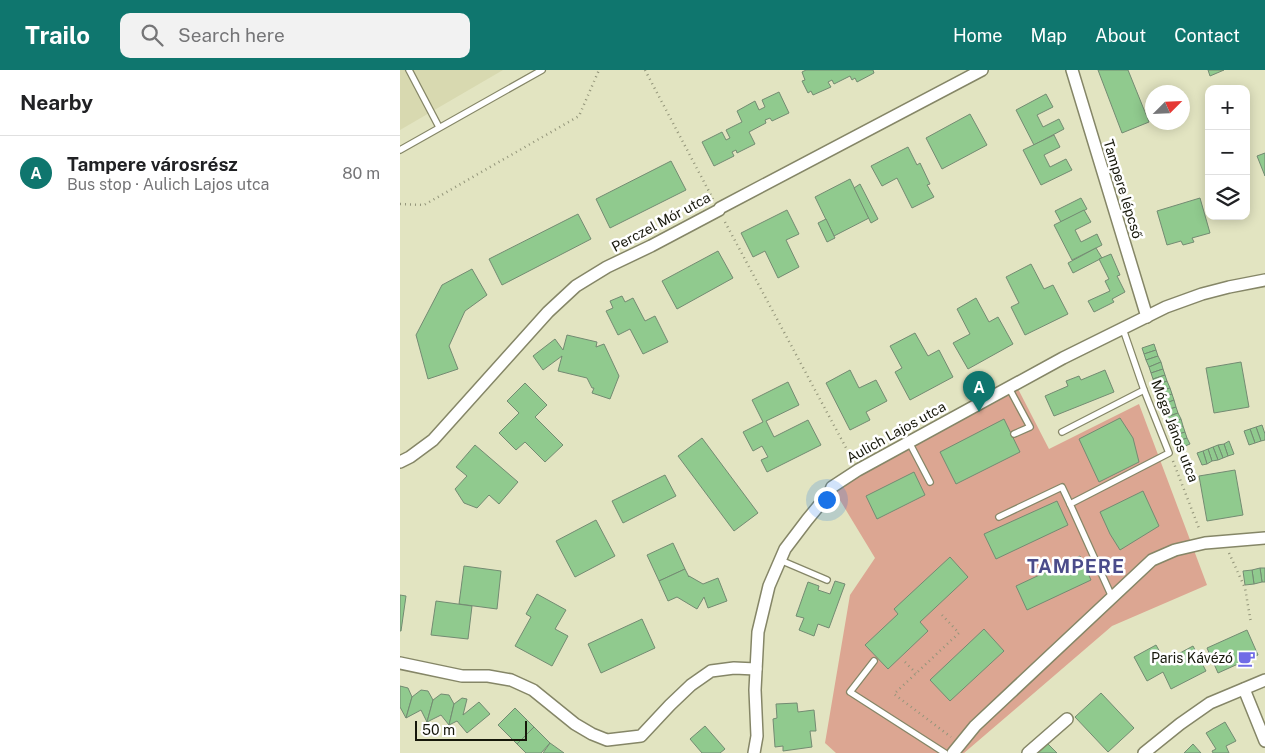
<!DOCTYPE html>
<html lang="en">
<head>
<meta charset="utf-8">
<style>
  body { margin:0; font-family:"Public Sans",sans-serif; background:#f2f2f2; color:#202124 }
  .controls { position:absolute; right:15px; top:15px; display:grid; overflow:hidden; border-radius:10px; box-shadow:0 2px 12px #0003 }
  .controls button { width:45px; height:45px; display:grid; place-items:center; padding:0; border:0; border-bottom:1px solid #e0e0e0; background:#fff; color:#202124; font:25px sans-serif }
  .compass { position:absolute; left:745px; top:15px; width:45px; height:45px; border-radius:50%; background:#fff; box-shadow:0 2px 12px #0003; rotate:66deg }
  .scale { position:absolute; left:15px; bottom:12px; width:112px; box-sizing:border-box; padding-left:5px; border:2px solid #16170a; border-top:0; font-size:14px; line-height:18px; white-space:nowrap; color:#16170a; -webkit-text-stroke:4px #fff; paint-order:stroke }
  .you { position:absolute; left:426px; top:429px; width:18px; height:18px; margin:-12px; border:4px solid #fff; border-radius:50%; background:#1a73e8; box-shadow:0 0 0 8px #1a73e833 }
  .badge { display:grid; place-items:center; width:32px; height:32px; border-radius:50%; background:#0f766e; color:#fff; font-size:16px; font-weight:700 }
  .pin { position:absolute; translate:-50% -41px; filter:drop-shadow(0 1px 2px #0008) }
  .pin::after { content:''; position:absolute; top:26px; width:18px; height:15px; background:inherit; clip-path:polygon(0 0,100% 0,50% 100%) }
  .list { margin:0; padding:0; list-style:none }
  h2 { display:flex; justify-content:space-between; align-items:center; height:65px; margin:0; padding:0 20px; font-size:21px }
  h2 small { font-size:16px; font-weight:400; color:#757577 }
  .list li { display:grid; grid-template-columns:32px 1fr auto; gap:15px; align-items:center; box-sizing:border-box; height:75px; padding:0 20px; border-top:1px solid #e0e0e0 }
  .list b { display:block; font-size:19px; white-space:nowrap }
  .list p { margin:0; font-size:16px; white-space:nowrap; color:#757577 }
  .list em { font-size:16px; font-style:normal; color:#757577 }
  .icon { flex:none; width:28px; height:28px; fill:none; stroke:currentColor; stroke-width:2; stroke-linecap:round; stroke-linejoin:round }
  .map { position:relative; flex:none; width:865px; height:683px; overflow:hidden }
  header { display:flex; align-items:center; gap:30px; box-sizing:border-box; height:70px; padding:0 25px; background:#0f766e; color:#fff }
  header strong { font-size:24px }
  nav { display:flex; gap:28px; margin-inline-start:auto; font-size:18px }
  .search { width:350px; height:45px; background:#f2f2f2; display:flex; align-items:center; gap:12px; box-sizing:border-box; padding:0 18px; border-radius:10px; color:#757577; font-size:19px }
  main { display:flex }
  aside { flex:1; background:#fff }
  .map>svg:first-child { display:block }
</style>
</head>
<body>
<header>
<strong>Trailo</strong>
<div class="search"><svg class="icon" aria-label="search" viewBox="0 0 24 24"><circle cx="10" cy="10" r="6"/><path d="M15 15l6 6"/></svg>Search here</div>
<nav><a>Home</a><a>Map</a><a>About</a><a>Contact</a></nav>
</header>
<main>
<aside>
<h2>Nearby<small></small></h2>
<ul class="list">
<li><span class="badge">A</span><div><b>Tampere városrész</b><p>Bus stop · Aulich Lajos utca</p></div><em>80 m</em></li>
</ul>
</aside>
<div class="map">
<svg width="865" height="683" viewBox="0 0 865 683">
  <rect width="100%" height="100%" fill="#e2e4c1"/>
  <path fill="#d8d9b0" d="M0,0h103l-103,60z"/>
  <path fill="#dca692" d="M616,315l33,64 90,-45 68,181 -95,41 -148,127h-128l-11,-10 25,-148 25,-37 -43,-71z"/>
  <g fill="#90ca8e" stroke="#738b72">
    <path d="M406,0h67l1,3 -17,9 -2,-4 -3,2 -2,-4 -16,8 -2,-4 -4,2 3,5 -18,8 -2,-4 -3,2 -6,-12 3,-1 -3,-8z"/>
    <path d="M698,0h30l21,52 -27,11z"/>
    <path d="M808,0h16l-14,6z"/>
    <path d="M379,22l10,21 -17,8 -2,-3 -5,2 1,3 -17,9 6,12 -18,9 -1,-3 -4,2 2,4 -20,10 -12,-24 20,-10 4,8 4,-2 -4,-8 16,-8 -5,-11 18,-10 4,9 6,-3 -3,-7z"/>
    <path d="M646,24l7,13 -16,8 6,12 16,-8 5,10 -30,16 -18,-35z"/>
    <path d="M570,44l17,31 -45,24 -16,-31z"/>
    <path d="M654,65l6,12 -16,8 6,12 16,-8 6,11 -31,15 -18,-35z"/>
    <path d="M508,77l9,18 3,-2 10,21 -3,1 7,12 -22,11 -15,-30 -15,8 -11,-20z"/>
    <path d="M865,83v23l-8,-20z"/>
    <path d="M271,91l15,29 -76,38 -14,-29z"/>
    <path d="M450,109l19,39 -35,18 -19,-39z"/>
    <path d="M460,114l18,35 -7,4 -17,-35z"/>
    <path d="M681,128l6,11 -26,13 -6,-11z"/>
    <path d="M800,128l10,35 -18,5 2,4 -11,3 -2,-4 -14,4 -10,-34z"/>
    <path d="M387,140l12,24 -13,6 13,27 -21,11 -13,-27 -12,6 -12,-24z"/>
    <path d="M684,140l7,12 -16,8 6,12 16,-8 5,11 -30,15 -18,-35z"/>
    <path d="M178,144l13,25 -89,46 -13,-26z"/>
    <path d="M426,149l9,19 -8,4 -9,-19z"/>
    <path d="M696,178l6,10 -29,15 -5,-10z"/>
    <path d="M318,181l15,27 -56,31 -15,-28z"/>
    <path d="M711,184l9,21 -3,1 8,16 -13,7 2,3 -20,10 -6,-11 22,-10 -5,-10 4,-2 -10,-20z"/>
    <path d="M631,194l13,25 9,-4 15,29 -43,21 -14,-28 8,-4 -13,-26z"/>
    <path d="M72,199l15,26 -22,16 -16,35 9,23 -30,10 -12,-44 26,-50z"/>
    <path d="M222,226l3,6 8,-4 12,23 10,-5 13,26 -25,12 -13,-25 -12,6 -12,-24 7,-3 -3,-7z"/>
    <path d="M576,228l13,24 9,-5 15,27 -45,25 -15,-26 17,-9 -13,-25z"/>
    <path d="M515,263l13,23 11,-6 14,27 -43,23 -15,-28 7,-4 -12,-22z"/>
    <path d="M167,265l30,7 -1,5 8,-3 15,32 -9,23 -18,-6 2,-5h-2l-5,-10 -29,-7 4,-15 -19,14 -10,-14 22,-17 8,11z"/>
    <path d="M754,274l2,6 -12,4 -2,-6z"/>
    <path d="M756,280l2,6 -12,4 -2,-6z"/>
    <path d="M758,286l3,6 -12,5 -3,-7z"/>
    <path d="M761,292l2,7 -12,4 -2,-6z"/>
    <path d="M841,292l8,45 -35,6 -8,-45z"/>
    <path d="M763,299l2,6 -12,4 -2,-6z"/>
    <path d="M450,300l9,18 17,-8 11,21 -21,11 4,8 -20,10 -24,-47z"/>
    <path d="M705,300l9,22 -60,24 -9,-20 23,-10 -2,-5 13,-5 2,4z"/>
    <path d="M765,305l2,6 -12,5 -2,-7z"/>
    <path d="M767,311l3,7 -13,4 -2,-6z"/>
    <path d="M388,312l11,23 -33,16 8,16 34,-17 13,25 -54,27 -6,-12 7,-3 -6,-11 -9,5 -10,-19 20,-10 -11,-22z"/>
    <path d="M125,313l22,22 -12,12 28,28 -18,17 -20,-20 -9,8 -17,-17 20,-20 -12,-12z"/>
    <path d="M770,318l2,6 -12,4 -3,-6z"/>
    <path d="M772,324l2,6 -12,5 -2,-7z"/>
    <path d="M774,330l2,7 -12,4 -2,-6z"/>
    <path d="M776,337l2,6 -11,4 -3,-6z"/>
    <path d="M778,343l3,6 -12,4 -2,-6z"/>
    <path d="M720,348l13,20 6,24 -40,20 -20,-43z"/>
    <path d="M604,349l16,33 -64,32 -16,-32z"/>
    <path d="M781,349l2,7 -12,4 -2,-7z"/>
    <path d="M862,355l3,9v6l-4,1 -5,-14z"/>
    <path d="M783,356l2,6 -12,4 -2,-6z"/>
    <path d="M856,357l5,14 -6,2 -5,-14z"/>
    <path d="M850,359l5,14 -6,2 -5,-14z"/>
    <path d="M785,362l2,6 -11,4 -3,-6z"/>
    <path d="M302,368l56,75 -24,18 -56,-75z"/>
    <path d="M787,368l3,6 -12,5 -2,-7z"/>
    <path d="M829,371l5,13 -6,2 -4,-12z"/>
    <path d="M824,374l4,12 -5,2 -5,-13z"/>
    <path d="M75,375l43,37 -19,22 -10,-9 -12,13 -13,-5 -9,-14 12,-13 -11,-9z"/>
    <path d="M818,375l5,13 -5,2 -5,-13z"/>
    <path d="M813,377l5,13 -6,1 -4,-12z"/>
    <path d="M808,379l4,12 -5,3 -4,-13z"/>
    <path d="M803,381l4,13 -5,1 -5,-12z"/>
    <path d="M835,400l8,45 -36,6 -8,-45z"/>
    <path d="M514,402l11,23 -48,24 -11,-23z"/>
    <path d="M265,405l11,21 -53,27 -11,-22z"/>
    <path d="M743,421l16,35 -39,24 -10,-16 -10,-22z"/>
    <path d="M657,431l11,24 -72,34 -12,-25z"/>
    <path d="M196,450l19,36 -40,21 -19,-36z"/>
    <path d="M273,473l12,26 -26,12 -12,-26z"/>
    <path d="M680,486l11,24 -64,30 -11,-24z"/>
    <path d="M550,487l18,20 -48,45 8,9 -40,38 -23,-24 33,-31 -4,-5z"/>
    <path d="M64,496l37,5 -4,38 -38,-5z"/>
    <path d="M860,498h5v14h-3z"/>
    <path d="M860,498l2,14 -8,2 -2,-14z"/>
    <path d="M285,499l4,8v-1l14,8 15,-6 9,23 -19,7 -4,-11 -7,12 -20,-12 -9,4 -9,-20z"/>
    <path d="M852,500l2,14 -9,1 -2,-14z"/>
    <path d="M435,511l10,3 -16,44 -11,-4 -4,12 -15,-6 5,-12 -8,-2 12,-34 11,4 -1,4 12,4z"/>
    <path d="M137,524l29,16 -11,19 13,7 -16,30 -37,-20 16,-29 -5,-3z"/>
    <path d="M0,525l6,1 -5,35h-1z"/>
    <path d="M36,531l36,5 -4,33 -37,-4z"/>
    <path d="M242,549l13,29 -54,25 -13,-29z"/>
    <path d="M584,559l20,22 -54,50 -20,-21z"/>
    <path d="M847,560l11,25 -40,18 -11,-25z"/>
    <path d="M756,575l9,16 28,-15 13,25 -35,18 -8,-17 -16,9 -13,-24z"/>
    <path d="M0,616l8,2 4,9 -6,21 -6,-11z"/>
    <path d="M21,620l7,1 5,9 -6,22 -6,-12 -15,8 6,-21z"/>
    <path d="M701,623l33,35 -26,24 -33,-35z"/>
    <path d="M41,624l8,1 5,9 -5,21 -8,-10 -14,7 6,-22z"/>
    <path d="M62,628l5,1 -4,16 16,-13 11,12 -23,19 -10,-12 -8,4 5,-21z"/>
    <path d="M397,633l1,9 16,-2 2,21h-6l2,16 -29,4v-5l-8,1 -2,-28 4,-1 -1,-14z"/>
    <path d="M115,638l19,19 -17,17 -19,-19z"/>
    <path d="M825,652l11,19 -10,5 3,7h-16l-1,-2 4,-2 -10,-16z"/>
    <path d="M305,656l20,23 -5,4h-18l-12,-14z"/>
    <path d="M134,657l16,16 -9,10h-15l-9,-9z"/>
    <path d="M150,673l14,10h-21z"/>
    <path d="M647,673l10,10h-20z"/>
    <path d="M793,674l8,9h-17z"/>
  </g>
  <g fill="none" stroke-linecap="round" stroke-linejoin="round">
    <defs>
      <g id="service">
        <path d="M9,0l30,57"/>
        <path d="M0,80l142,-80"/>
        <path d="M609,318l21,39 -16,7"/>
        <path d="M662,362l82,-42"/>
        <path d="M509,372l21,40"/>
        <path d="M599,447l63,-30 8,17"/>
        <path d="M380,490l47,20"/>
        <path d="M712,527l-42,-93 99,-51 -25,-63 -21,-61"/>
        <path d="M474,591l-24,31 95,61"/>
      </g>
      <g id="minor">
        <path d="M672,0l75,247"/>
        <path d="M0,392l10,-5 23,-17 115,-128 28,-26 31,-19 44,-21 68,-36 1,-2 262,-138"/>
        <path d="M0,593l62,13h26l23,4 22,10 42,34 17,10 15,6 34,-4 29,-31 21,-20 20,-14 23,-3 22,1"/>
        <path d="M844,619l21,52"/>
        <path d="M354,683l3,-17 -2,-46 3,-58 11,-46 16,-37 22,-29 23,-28 2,-5 26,-17 205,-112 103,-51 36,-13 27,-7 36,-7"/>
        <path d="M553,683l22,-27 177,-166 23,-10 30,-7 60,-5"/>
        <path d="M628,683l39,-34"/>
        <path d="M744,683l36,-29 30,-21 55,-23"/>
      </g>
    </defs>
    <use href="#service" stroke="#858667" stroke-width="8"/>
    <use href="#minor" stroke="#858667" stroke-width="14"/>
    <g stroke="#93957a" stroke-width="2.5" stroke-dasharray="1 4" stroke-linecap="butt">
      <path d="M245,0l68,129"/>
      <path d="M0,134l24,1 155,-89 20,-46"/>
      <path d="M325,152l127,237"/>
      <path d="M773,391l27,70"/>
      <path d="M829,483l16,35 6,35"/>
      <path d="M542,545l17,18 -65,61 57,43"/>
      <path d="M505,592l11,11"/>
    </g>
    <use href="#service" stroke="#fff" stroke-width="5.5"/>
    <use href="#minor" stroke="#fff" stroke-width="11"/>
  </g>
  <defs>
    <symbol id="cafe-bare" viewBox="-9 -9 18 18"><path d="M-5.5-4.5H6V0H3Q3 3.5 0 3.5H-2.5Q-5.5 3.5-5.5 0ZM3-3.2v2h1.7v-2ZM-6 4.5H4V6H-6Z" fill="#706ce6" stroke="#fff" stroke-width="2.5" paint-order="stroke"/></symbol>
  </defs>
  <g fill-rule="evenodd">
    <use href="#cafe-bare" x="834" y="576" width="25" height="25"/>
  </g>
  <g text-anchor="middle" stroke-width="5" stroke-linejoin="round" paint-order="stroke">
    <g font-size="14" fill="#16170a" stroke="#fff">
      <text transform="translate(723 119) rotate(73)" y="5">Tampere lépcső</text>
      <text transform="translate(261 152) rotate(-28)" y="5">Perczel Mór utca</text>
      <text transform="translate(775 361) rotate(69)" y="5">Móga János utca</text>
      <text transform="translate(496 362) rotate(-29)" y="5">Aulich Lajos utca</text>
    </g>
    <g font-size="14" fill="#16170a" stroke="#fff" text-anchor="end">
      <text x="833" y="593">Paris Kávézó</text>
    </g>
    <g font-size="19" font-weight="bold" letter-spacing="1" fill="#4b4c8a" stroke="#fff">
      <text x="676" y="503">TAMPERE</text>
    </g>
  </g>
</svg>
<div class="controls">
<button>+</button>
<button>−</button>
<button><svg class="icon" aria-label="layers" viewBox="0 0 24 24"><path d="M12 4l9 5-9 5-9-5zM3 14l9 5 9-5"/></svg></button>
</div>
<svg class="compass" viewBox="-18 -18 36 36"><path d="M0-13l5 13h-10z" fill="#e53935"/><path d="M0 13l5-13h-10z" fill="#757577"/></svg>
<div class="scale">50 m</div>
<div class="you"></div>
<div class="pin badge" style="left:579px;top:342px">A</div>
</div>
</main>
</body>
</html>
